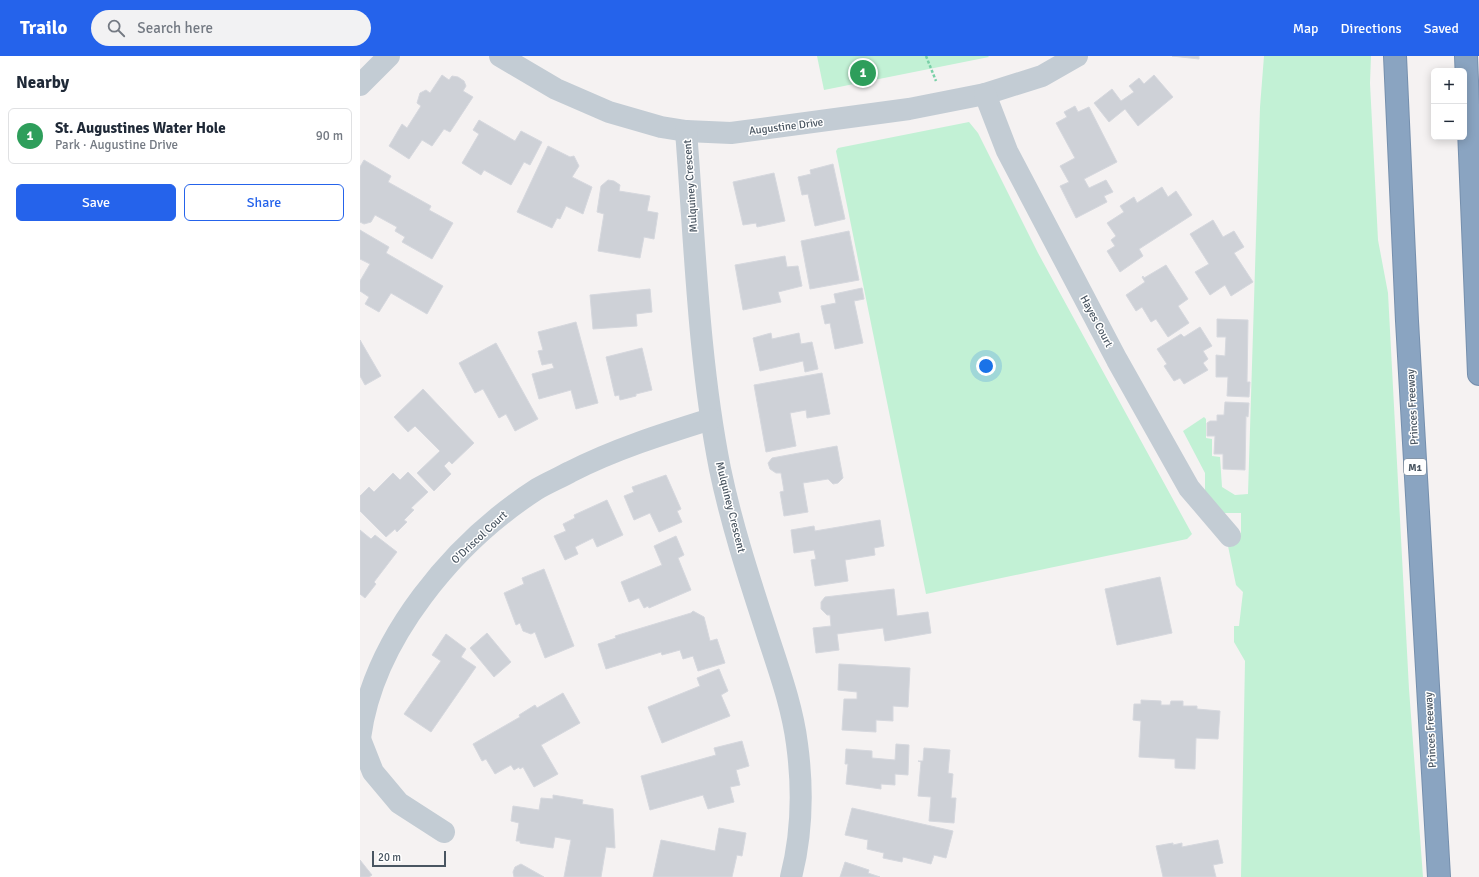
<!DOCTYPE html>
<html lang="en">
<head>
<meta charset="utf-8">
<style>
  body { margin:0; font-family:Signika,sans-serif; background:#f2f2f3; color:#1f2937 }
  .controls { position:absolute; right:12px; top:12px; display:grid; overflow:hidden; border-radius:6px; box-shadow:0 2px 10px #0003 }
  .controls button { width:36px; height:36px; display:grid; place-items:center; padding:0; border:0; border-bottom:1px solid #e0e1e3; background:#fff; color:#1f2937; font:20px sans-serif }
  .scale { position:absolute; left:12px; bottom:10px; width:74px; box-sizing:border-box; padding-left:4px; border:2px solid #495561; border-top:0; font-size:11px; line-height:14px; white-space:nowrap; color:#495561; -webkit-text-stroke:3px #fff; paint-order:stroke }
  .you { position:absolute; left:626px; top:310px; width:14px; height:14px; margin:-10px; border:3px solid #fff; border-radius:50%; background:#1a73e8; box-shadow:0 0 0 6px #1a73e833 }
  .badge { display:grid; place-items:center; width:26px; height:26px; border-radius:50%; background:#2563eb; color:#fff; font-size:13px; font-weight:700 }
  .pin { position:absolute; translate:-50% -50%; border:2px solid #fff; box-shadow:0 1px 4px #0006 }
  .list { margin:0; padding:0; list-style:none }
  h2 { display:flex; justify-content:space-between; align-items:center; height:52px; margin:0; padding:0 16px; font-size:17px }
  h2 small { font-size:13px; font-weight:400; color:#747a83 }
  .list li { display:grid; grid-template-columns:26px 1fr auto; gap:12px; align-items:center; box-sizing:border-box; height:56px; margin:0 8px 8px; padding:0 8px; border:1px solid #e0e1e3; border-radius:6px }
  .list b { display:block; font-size:15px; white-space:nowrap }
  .list p { margin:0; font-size:13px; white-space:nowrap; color:#747a83 }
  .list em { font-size:13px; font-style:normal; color:#747a83 }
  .actions { display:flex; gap:8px; padding:12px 16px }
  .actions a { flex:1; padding:9px 0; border:1px solid #2563eb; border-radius:6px; text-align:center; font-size:14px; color:#2563eb }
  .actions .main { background:#2563eb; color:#fff }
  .icon { flex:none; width:22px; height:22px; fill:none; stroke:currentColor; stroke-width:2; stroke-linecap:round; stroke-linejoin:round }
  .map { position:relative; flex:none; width:1119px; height:821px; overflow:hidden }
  header { display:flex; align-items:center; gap:24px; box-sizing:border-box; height:56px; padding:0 20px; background:#2563eb; color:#fff }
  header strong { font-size:19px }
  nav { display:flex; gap:22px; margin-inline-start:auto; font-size:14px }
  .search { width:280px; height:36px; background:#f2f2f3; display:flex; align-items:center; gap:10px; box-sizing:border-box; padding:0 14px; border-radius:22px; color:#747a83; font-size:15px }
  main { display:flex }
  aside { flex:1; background:#fff }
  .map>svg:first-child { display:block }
</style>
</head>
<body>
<header>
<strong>Trailo</strong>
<div class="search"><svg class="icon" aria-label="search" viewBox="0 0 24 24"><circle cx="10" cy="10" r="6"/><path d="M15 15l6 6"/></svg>Search here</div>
<nav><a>Map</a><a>Directions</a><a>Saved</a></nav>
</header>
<main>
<aside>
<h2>Nearby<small></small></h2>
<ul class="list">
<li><span class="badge" style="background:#2e9e5b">1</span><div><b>St. Augustines Water Hole</b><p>Park · Augustine Drive</p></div><em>90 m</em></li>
</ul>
<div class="actions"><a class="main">Save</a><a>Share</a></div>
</aside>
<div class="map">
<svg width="1119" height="821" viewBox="0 0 1119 821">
  <rect width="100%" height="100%" fill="#f5f2f2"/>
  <g fill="#c2f1d5">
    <path d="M457,0h171l1,1 -165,33z"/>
    <path d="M904,0h107l-1,27 8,157 10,53 21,396 14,188h-182l4,-216 -11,-19v-16h5l4,-34 -7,-7 -8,-39 9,-12 4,-1v-20h-17l-19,-13v-27l-22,-42 21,-14 2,2v19l6,1v17l8,1 2,30 13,8 13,-1 12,-387z"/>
    <path d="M609,66l9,11 60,120 154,281 -5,5 -261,55 -90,-443 2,-3z"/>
  </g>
  <g fill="#ced1d7" stroke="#d6d8de">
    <path d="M812,0h27v3z"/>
    <path d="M82,19l7,5 3,-4 6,1 6,4 2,5 -3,5 10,6 -23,35 -6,-3 -12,17 -10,-6 -13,19 -20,-13 13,-22 5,4 14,-22 -4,-3 3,-10 6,-3 4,3z"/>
    <path d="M794,19l19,22 -35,29 -13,-17 -16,13 -15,-19 18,-14 9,12 13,-9 -5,-6 10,-8 5,6z"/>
    <path d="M715,50l3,6 11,-5 28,55 -33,17 5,9 17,-8 7,12 -9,4 3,6 -31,16 -16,-32 9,-4 -9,-16 15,-8 -19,-35 11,-6 -3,-5z"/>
    <path d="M119,64l36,21 6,-10 21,11 -12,23 -6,-3 -13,23 -27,-15 -3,5 -19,-12 17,-29 -6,-4z"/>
    <path d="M188,90l22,11 4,-1 5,10 -7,11 20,10 -9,27 -17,-8 -6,13 -3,-1 -5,10 -35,-16z"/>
    <path d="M4,104l27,16 -3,6 43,24 -2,4 24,13 -21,36 -30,-17 3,-5 -10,-6 2,-4 -22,-12 -4,7 -7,2 -4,-2v-55z"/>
    <path d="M473,108l12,55 -30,7 -7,-32 -6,1 -4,-18 13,-3 -1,-4z"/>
    <path d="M414,117l11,48 -28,6 -1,-4 -13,2 -10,-43z"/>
    <path d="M248,124l6,1 6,4 -1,6 31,5 -3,15 11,2 -4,26 -10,-2 -4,21 -42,-7 6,-37 -7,-2 4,-26z"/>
    <path d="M802,131l6,10 8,-6 16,24 -53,34 4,7 -23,16 -13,-21 8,-5 -4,-6 5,-4 -9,-13 17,-11 -4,-6 14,-9 3,6z"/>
    <path d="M853,164l10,17 11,-6 10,16 -10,6 19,29 -22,14 -6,-11 -15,10 -15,-23 14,-8 -19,-30z"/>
    <path d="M0,174l29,17 -3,6 57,33 -16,28 -36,-21 -12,19 -14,-8 4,-7 -9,-6v-10l10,-17 -10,-5z"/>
    <path d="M489,175l10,49 -49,9 -9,-48z"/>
    <path d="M425,200l2,11 11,-1 4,20 -24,6 3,10 -38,8 -8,-45z"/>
    <path d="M806,209l22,34 -10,7 11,17 -21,14 -12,-18 -5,3 -9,-15 -6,4 -10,-16 19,-13 -3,-5 1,-1 1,2z"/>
    <path d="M502,232l2,11 -10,2 9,42 -28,6 -5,-26 -5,1 -4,-18 15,-3 -2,-9z"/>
    <path d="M290,233l2,23 -16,2 1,12 -44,3 -3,-34z"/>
    <path d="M857,263l31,1 -1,62h3l-1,15 -22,-1 1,-19h-12v-22l9,1 1,-19h-9z"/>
    <path d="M216,266l22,81 -22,6 -5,-19 -32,9 -7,-25 22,-6 -2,-5 -10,2 -4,-14 5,-1 -5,-18z"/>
    <path d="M840,271l12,19 -9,5 5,8 -5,4 5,7 -24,14 -4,-6 -6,3 -10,-15 3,-2 -10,-15 24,-15 3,3z"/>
    <path d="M411,277l1,6 27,-6 2,11 11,-2 6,27 -13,3 -2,-11 -43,10 -7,-33z"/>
    <path d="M0,284l21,36 -16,9 -5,-9z"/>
    <path d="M136,287l42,76 -23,12 -9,-17 -7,4 -16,-29 -8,4 -16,-30z"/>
    <path d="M282,292l10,42 -16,4v2l-16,4 -1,-5 -4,1 -9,-39z"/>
    <path d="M462,317l8,41 -23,4 -1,-8 -16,3 6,33 -30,6 -12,-67z"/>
    <path d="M63,333l51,54 -22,21 -3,-3 -5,5 7,8 -17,17 -17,-18 23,-22 -25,-25 -7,6 -14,-15z"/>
    <path d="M865,346l24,1 -1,14 -2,-1 -1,54 -22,-1v-15h-9l1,-18h-8v-13l3,-2h7v-6h7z"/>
    <path d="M477,390l6,32 -5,5 -5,1 -5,-5 -25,4 5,29 -24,4 -4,-24 4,-1 -3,-18h-5l-6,-4 -2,-6 4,-5z"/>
    <path d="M48,416l20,20 -17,16 3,2 -10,10 3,2 -10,10 -2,-3 -9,8 -26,-26v-15l9,-9 5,5 19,-19 7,7z"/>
    <path d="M306,419l15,34 -4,2 5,11 -23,10 -9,-19 -16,7 -10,-24 10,-4 -2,-5z"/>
    <path d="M247,444l16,35 -26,12 -4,-9 -18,9 3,7 -13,6 -11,-24 12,-5 -3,-7 12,-6 -1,-3z"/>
    <path d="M520,464l4,26 -10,2 1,7 -30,5 3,21 -33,5 -4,-26 5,-1 -2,-9 -20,3 -3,-23 23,-4 1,5z"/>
    <path d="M0,474l11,9 4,-4 22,17 -23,30 2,2 -11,14 -5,-4z"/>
    <path d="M316,480l8,19 -6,3 13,32 -42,18 -1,-2 -4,2 -5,-10 -10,4 -8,-20 41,-17 -8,-19z"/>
    <path d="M184,513l30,77 -29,12 -10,-26 -4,2 -8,-3 -3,-8 -4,2 -12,-32 20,-9 -2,-6z"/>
    <path d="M800,521l12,56 -55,12 -12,-56z"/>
    <path d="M534,533l3,27 31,-4 3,21 -46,8 -2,-13 -46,6 2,16 -23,3 -3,-25 18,-2 -1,-11h-3l-6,-6v-7l4,-5z"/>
    <path d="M333,555l11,6 6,24 7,-2 8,24 -27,8 -5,-15 -10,3 -3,-9 -18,5 -1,-3 -55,17 -8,-25 18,-6 -1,-2 76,-23z"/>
    <path d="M127,577l24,29 -17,15 -24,-29z"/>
    <path d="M86,578l20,15 -5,8 15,10 -45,65 -27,-18 37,-53 -9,-6z"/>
    <path d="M479,608l71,4 -2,39 -15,-1v15l-17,-1v12l-34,-2 2,-31h13v-7l-19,-2z"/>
    <path d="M359,613l9,22 -7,4 9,21 -68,27 -14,-36 52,-21 -3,-8z"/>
    <path d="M203,637l17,30 -39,22 17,29 -24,13 -11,-20 -3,2 -1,-2 -5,3 -3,-5 -16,9 -9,-15 -4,2 -9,-17 47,-27 -1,-2 16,-10 2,3z"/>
    <path d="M781,644l20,1v4h9l1,-4h12v5h14v3l23,2 -2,28 -22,-1 -1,31 -20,-1v-9l-36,-2 2,-36 -8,-1 1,-16h7z"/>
    <path d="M382,685l7,25 -13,4 4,15 -10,2 4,15 -26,7 -5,-14 -53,15 -9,-34 75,-21 -2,-7z"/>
    <path d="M536,688l13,1 -1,30 -13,-1v11l-14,-1v5l-35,-5 2,-20h-3l1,-15 26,2v7l23,2z"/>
    <path d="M564,692l26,2 -2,23 5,1 -2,24h5l-2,25 -25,-2 2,-24 -13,-1 3,-34 -3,-1h5z"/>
    <path d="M193,739l30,5 -1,4 31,5 2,39 -9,-1 -5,30h-37l7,-37 -16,-3 -2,11 -33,-5v-2h-4l3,-18 -8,-2 2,-15 26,4 2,-12 12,1z"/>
    <path d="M492,752l101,23 -7,27 -12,-3 -3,9 -28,-7 -1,5 -19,-4 1,-5 -17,-4 1,-9 -23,-5z"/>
    <path d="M359,772l27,5 -4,23 -5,-1 -5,22h-79l8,-37 54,11z"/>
    <path d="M858,784l5,23 -10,2 3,12h-53l-7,-31 17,-3v2l9,-2v4z"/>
    <path d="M0,804l12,15 -3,2h-9z"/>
    <path d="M485,806l24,8 -1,3 12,4h-40z"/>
    <path d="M161,808l23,13h-30l-1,-5 2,-5z"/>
  </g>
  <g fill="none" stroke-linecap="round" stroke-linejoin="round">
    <defs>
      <g id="highway">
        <path d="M1035,0l12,265 32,556"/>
        <path d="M1106,0l13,318"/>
      </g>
    </defs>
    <use href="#highway" stroke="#758fad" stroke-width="24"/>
    <path stroke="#79d0a7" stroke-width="2.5" stroke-dasharray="3 2" stroke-linecap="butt" d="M566,0l10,25"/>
    <g stroke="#c3ccd4" stroke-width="22">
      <path d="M140,0l56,33 53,23 52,15 25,4 45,2 178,-24 76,-15 57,-18 35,-20"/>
      <path d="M0,29l29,-29"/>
      <path d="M625,38l22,57 110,209 72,128 41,48"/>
      <path d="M326,75c9,112 12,227 34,338 11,53 28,106 45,158 12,38 27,77 32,117 6,44 5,90 -6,133"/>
      <path d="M0,682c13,-100 95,-196 177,-249 10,-6 22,-11 33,-17 45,-23 93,-38 141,-53"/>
      <path d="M0,683l13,33 26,31 45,29"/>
    </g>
    <use href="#highway" stroke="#8aa4c1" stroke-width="22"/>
  </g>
  <g text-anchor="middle" stroke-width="3" stroke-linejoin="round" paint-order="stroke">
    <rect fill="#fff" stroke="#808890" stroke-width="1" x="1044" y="403" width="22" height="16" rx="3"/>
    <g font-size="10" font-weight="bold" fill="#495561">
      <text x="1055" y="415">M1</text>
    </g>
    <g font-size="11" fill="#495561" stroke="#fff">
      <text transform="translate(426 70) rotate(-7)" y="4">Augustine Drive</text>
      <text transform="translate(330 130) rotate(-94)" y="4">Mulquiney Crescent</text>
      <text transform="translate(737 265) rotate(62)" y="4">Hayes Court</text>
      <text transform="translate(1052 351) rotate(-93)" y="4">Princes Freeway</text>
      <text transform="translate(371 451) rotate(76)" y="4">Mulquiney Crescent</text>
      <text transform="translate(119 481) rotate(-43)" y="4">O'Driscol Court</text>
      <text transform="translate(1070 674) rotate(-93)" y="4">Princes Freeway</text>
    </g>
  </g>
</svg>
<div class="controls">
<button>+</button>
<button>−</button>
</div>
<div class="scale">20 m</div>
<div class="you"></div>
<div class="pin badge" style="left:503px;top:17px;background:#2e9e5b">1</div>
</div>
</main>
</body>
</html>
